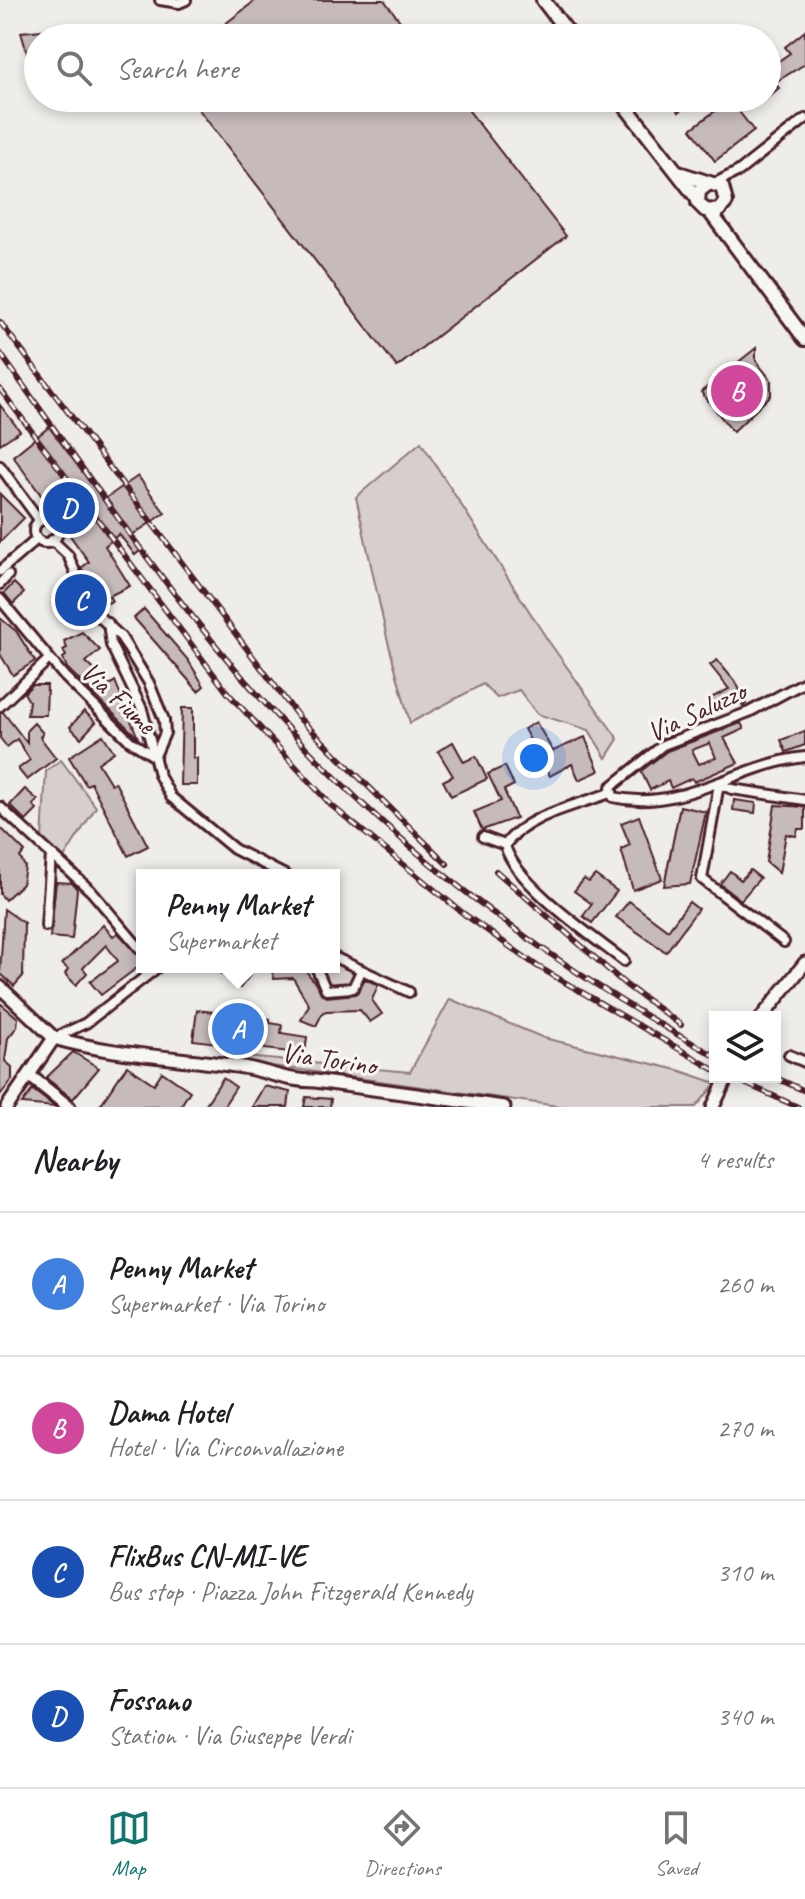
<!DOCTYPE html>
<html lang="en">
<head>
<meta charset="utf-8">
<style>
  body { margin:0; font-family:Caveat,sans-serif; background:#f6f6f6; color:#202124 }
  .controls { position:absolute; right:24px; bottom:24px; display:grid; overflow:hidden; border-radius:0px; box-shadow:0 4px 12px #0003 }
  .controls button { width:72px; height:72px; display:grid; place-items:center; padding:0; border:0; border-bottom:2px solid #e0e0e0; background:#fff; color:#202124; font:40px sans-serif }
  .you { position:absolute; left:534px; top:758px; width:28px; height:28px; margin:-20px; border:6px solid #fff; border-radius:50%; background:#1a73e8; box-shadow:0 0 0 12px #1a73e833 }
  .badge { display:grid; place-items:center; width:52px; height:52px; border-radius:50%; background:#0f766e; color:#fff; font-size:26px; font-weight:700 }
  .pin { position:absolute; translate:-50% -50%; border:4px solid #fff; box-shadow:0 2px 8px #0006 }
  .popup { position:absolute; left:136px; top:869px; width:204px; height:104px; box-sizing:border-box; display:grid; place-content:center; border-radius:0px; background:#fff; filter:drop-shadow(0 2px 6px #0005); font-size:26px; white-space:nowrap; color:#757577 }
  .popup b { font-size:30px; color:#202124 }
  .popup::after { content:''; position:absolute; left:50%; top:100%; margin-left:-16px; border:16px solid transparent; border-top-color:#fff }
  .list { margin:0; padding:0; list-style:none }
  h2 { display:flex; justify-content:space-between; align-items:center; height:104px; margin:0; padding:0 32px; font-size:34px }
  h2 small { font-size:26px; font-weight:400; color:#757577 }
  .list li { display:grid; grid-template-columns:52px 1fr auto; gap:24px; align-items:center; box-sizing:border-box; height:144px; padding:0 32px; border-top:2px solid #e0e0e0 }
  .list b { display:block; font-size:30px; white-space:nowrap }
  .list p { margin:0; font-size:26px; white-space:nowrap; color:#757577 }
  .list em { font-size:26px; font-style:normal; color:#757577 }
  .icon { flex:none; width:44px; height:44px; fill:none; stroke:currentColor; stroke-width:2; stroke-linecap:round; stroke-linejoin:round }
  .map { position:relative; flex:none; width:805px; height:1107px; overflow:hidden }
  .search { position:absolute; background:#fff; box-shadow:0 4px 12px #0003; left:24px; right:24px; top:24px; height:88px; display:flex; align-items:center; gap:20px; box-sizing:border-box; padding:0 28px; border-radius:44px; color:#757577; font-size:30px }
  .sheet { height:680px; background:#fff }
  nav { display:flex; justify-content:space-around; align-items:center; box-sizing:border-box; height:112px; border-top:2px solid #e0e0e0; background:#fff; font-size:22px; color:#757577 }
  nav a { display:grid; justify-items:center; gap:4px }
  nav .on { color:#0f766e }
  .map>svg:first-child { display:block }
</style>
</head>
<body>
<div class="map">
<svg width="805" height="1107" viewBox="0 0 805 1107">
  <rect width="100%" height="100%" fill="#efedea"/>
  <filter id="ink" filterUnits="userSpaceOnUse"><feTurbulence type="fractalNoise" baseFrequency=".0125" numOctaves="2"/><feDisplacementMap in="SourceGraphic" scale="16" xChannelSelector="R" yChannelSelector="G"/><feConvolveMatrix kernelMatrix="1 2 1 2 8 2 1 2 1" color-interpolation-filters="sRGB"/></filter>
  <g filter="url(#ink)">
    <g fill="#d7cfce" stroke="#90777c" stroke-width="2">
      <path d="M421,442l126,197 71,100 -12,19 -17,-28 -52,-16 -18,-24 -22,8 -14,-14 -73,39 -23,-85 -31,-141z"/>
      <path d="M61,760l35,47 -32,51 -22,-19 4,-68z"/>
      <path d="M334,963l23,11 -6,10 -14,2 -11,-5 -5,-14h13z"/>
      <path d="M450,999l94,39 134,32 38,13 -20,24h-131l-321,-45 1,-5 165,15z"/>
    </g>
    <g fill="#c6babb" stroke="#4a1f2b" stroke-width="2" fill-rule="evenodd">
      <path d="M256,0h128l29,38h-206z"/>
      <path d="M53,29l3,9h-18v20l-9,2 -8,-28z"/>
      <path d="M805,31v33l-31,19 5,5 -12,10v-29l23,-16 -5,-6z"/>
      <path d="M190,98h269l107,138 -169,131z"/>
      <path d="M668,98h29l-18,14z"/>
      <path d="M730,100l24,31 -39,30 -24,-32z"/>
      <path d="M756,348v13l15,19v15l-38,37 -32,-40z"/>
      <path d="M0,405l20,26 -20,13z"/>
      <path d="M49,427l54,73 35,-24 27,37 -34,23 10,14 -6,5 -16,-21 -14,12 25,40 -21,10 3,5 -13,6 -18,-39 8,-6 -76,-106z"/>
      <path d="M0,494l24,24 -24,24z"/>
      <path d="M14,583l10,10 -11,11 -9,-11z"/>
      <path d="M144,609l44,51 16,26 -6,5 -64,-73z"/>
      <path d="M0,618l16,13 19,30 -22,14 -13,-21z"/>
      <path d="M82,632l18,18 -14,12 24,23 5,-4 23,57 -71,-70 -4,-10 3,-2 -3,-6 4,-2 -3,-7z"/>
      <path d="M717,660l20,24 9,20 -3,2 -5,-6 -21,10 -6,-12 18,-9 -19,-24z"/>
      <path d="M32,685h15l-1,30h-19l2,-14 -5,-8z"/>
      <path d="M182,708h11v50h4v27h-17z"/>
      <path d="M84,711l12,11 -15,16 -11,-11z"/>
      <path d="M3,712l24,31v-13l7,-7 9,10 -3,4 16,21 -29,22 -9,-11 12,-9 -13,-21 -10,8 -7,-9v-25z"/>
      <path d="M536,722l17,29 32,-14 14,34 -20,9 -7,-16 -22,12 -26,-47z"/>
      <path d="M741,723l3,6 -20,9 14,25 -44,19 -2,-4 -21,10 -3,-7 -18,9 -9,-19 26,-20zM710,743l6,15 -17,6 -7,-14z"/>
      <path d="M805,731v14l-19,7 -5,-12z"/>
      <path d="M103,735l11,17 -16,11 13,21 4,-2 33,64 -20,10 -37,-73 -5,2 -17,-28z"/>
      <path d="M453,742l11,20 12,-6 11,23 -36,17 -8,-15 10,-5 -15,-25z"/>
      <path d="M505,766l9,19 -10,5 12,28 -34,12 -8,-18 27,-11 -13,-27z"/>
      <path d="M25,789l13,11 -5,5 4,5 -11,11 -16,-16z"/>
      <path d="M734,800l22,3 -1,10 -22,-3z"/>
      <path d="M775,805l30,2v22h-7l-2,7 -10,-2 -7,39 -13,-11z"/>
      <path d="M680,806l26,6 -16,72 -26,2z"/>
      <path d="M639,816l23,63 -29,11 -12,-41 9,-4 -9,-22z"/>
      <path d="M0,827l25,25 -5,5 5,10 -3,17 -17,16 -5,-6z"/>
      <path d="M750,870l10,8 -19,22 -21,-16 10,-13 11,9z"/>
      <path d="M595,875l22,16 -25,32 -9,-7 9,-12 -18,-13 10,-12 5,3z"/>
      <path d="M56,882l16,1 5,6 -5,50 -22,-2z"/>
      <path d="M629,901l39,29 21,-28 9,7 -32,43 -50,-35z"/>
      <path d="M4,909l20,14 -1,53 -9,10 -14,-13z"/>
      <path d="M103,925l10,11 5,-3 24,25v6l-41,31 -11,-13 28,-21 -12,-16 -23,23 4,5 -11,12 -11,-11 3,-5 -6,-5z"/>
      <path d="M212,967h24l14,8 -10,13z"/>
      <path d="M271,967h32l23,30 30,-3 9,-15 13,6 -6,15 10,14 -12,8 -10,-12 -33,1 -4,1 -7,14 -15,-6 8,-15 -16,-27 -19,1z"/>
      <path d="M0,1003l18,15 -1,9 -9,11 -3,23 7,6v13l-12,15z"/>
      <path d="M197,1010l73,9v4l12,2 -1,8 26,4 -2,17 -112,-14z"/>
      <path d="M73,1052l26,16 -26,31 -27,-21z"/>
      <path d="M127,1066l27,18 8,-12 28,19 -10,16h-74l-5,-3z"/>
      <path d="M223,1078l13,9 -13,20h-19z"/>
      <path d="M264,1086l26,6 -2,15h-36z"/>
      <path d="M33,1089v1l22,17 -33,-3z"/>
      <path d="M306,1097l25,2 -1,8h-26z"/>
    </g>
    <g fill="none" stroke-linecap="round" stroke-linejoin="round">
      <defs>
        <g id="street">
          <path d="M160,0l19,3 7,-3"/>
          <path d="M715,183l24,-12 66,-52"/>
          <path d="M0,466l40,55"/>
          <circle cx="46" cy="531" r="12"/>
          <path d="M52,540l16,15 23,54 30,28 28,46 15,37 1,13 -10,23"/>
          <path d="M0,571l37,-32"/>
          <path d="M0,584l8,-9"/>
          <path d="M0,599l64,77 66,65 25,16"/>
          <path d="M108,623l3,22 31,64 17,66 12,22 63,52 51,26"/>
          <path d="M805,682l-56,30 -86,33 -52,42 2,10c70,16 125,-33 192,-40"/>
          <path d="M0,706l48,-46"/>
          <path d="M612,792c-35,14 -85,22 -107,53 9,38 87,91 119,116"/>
          <path d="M0,807l91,84 51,60"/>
          <path d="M483,837l22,8"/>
          <path d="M46,926l5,-71"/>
          <path d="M784,942l-82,-63 17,-95 13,5 73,11"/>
          <path d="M334,957l75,35"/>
          <path d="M316,967l10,23 27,-2 8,-17"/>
          <path d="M54,1038l32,-15 72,-56"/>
          <path d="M789,1055l16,7"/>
        </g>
        <g id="secondary">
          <path d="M0,987l54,51"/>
          <path d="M762,1017l43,-54"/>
          <path d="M54,1038c61,18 127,19 189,29 27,5 43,14 72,14l189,26"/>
          <path d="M30,1076l39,31"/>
          <path d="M7,1107l47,-69"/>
          <path d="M713,1107l14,-30"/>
        </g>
        <g id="primary">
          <path d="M543,0l29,38"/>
          <path d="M619,98l78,100"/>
          <path d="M682,174l40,13 4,15 -8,9 -13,-1 -7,-7 1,-12 9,-7"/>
          <path d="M710,212l95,127"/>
        </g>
      </defs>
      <use href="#street" stroke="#4a1f2b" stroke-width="14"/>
      <use href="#secondary" stroke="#4a1f2b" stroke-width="17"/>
      <use href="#primary" stroke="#4a1f2b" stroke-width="18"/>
      <use href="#street" stroke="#f6f6f2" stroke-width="8"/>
      <use href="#secondary" stroke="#f6f6f2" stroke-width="11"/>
      <use href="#primary" stroke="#f6f6f2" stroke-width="12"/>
      <defs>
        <g id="rail">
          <path d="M0,322l300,397 147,145"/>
          <path d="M0,353c90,125 177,255 282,369 123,136 273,245 433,334"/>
          <path d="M0,389l227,303 105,114 132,108 73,52 178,104"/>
          <path d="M496,871l130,114 55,40"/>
          <path d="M731,1077l67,30"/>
          <path d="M774,1077l31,14"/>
        </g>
      </defs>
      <use href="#rail" stroke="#4a1f2b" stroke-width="6"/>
      <use href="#rail" stroke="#f6f6f2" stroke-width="3" stroke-dasharray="9" stroke-linecap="butt"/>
    </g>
  </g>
  <g text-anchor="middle" stroke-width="6" stroke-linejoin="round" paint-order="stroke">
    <g font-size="28" fill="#4a1f2b" stroke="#f6f6f2">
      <text transform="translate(119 697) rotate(43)" y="10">Via Fiume</text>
      <text transform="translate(696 711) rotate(-25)" y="10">Via Saluzzo</text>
      <text transform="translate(329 1058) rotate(8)" y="10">Via Torino</text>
    </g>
  </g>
</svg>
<div class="controls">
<button><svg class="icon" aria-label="layers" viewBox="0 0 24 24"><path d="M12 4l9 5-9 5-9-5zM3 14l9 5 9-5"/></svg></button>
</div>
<div class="you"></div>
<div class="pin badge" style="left:238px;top:1029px;background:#3f7fe0">A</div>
<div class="popup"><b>Penny Market</b>Supermarket</div>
<div class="pin badge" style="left:737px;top:391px;background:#d1479c">B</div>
<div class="pin badge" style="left:81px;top:600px;background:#1a4fb4">C</div>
<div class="pin badge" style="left:69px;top:508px;background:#1a4fb4">D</div>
<div class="search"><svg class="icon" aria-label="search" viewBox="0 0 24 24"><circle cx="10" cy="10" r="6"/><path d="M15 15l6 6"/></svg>Search here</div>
</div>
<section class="sheet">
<h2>Nearby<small>4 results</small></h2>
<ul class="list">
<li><span class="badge" style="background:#3f7fe0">A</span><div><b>Penny Market</b><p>Supermarket · Via Torino</p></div><em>260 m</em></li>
<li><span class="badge" style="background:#d1479c">B</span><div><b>Dama Hotel</b><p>Hotel · Via Circonvallazione</p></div><em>270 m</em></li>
<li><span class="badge" style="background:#1a4fb4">C</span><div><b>FlixBus CN-MI-VE</b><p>Bus stop · Piazza John Fitzgerald Kennedy</p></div><em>310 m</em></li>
<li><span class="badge" style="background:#1a4fb4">D</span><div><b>Fossano</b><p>Station · Via Giuseppe Verdi</p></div><em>340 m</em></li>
</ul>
</section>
<nav>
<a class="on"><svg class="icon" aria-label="map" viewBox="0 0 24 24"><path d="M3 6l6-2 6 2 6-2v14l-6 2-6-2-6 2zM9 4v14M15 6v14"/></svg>Map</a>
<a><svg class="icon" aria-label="directions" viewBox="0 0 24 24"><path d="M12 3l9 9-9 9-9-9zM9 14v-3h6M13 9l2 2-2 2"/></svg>Directions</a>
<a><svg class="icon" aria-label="saved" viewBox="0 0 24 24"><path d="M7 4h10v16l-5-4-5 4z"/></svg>Saved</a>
</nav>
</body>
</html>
